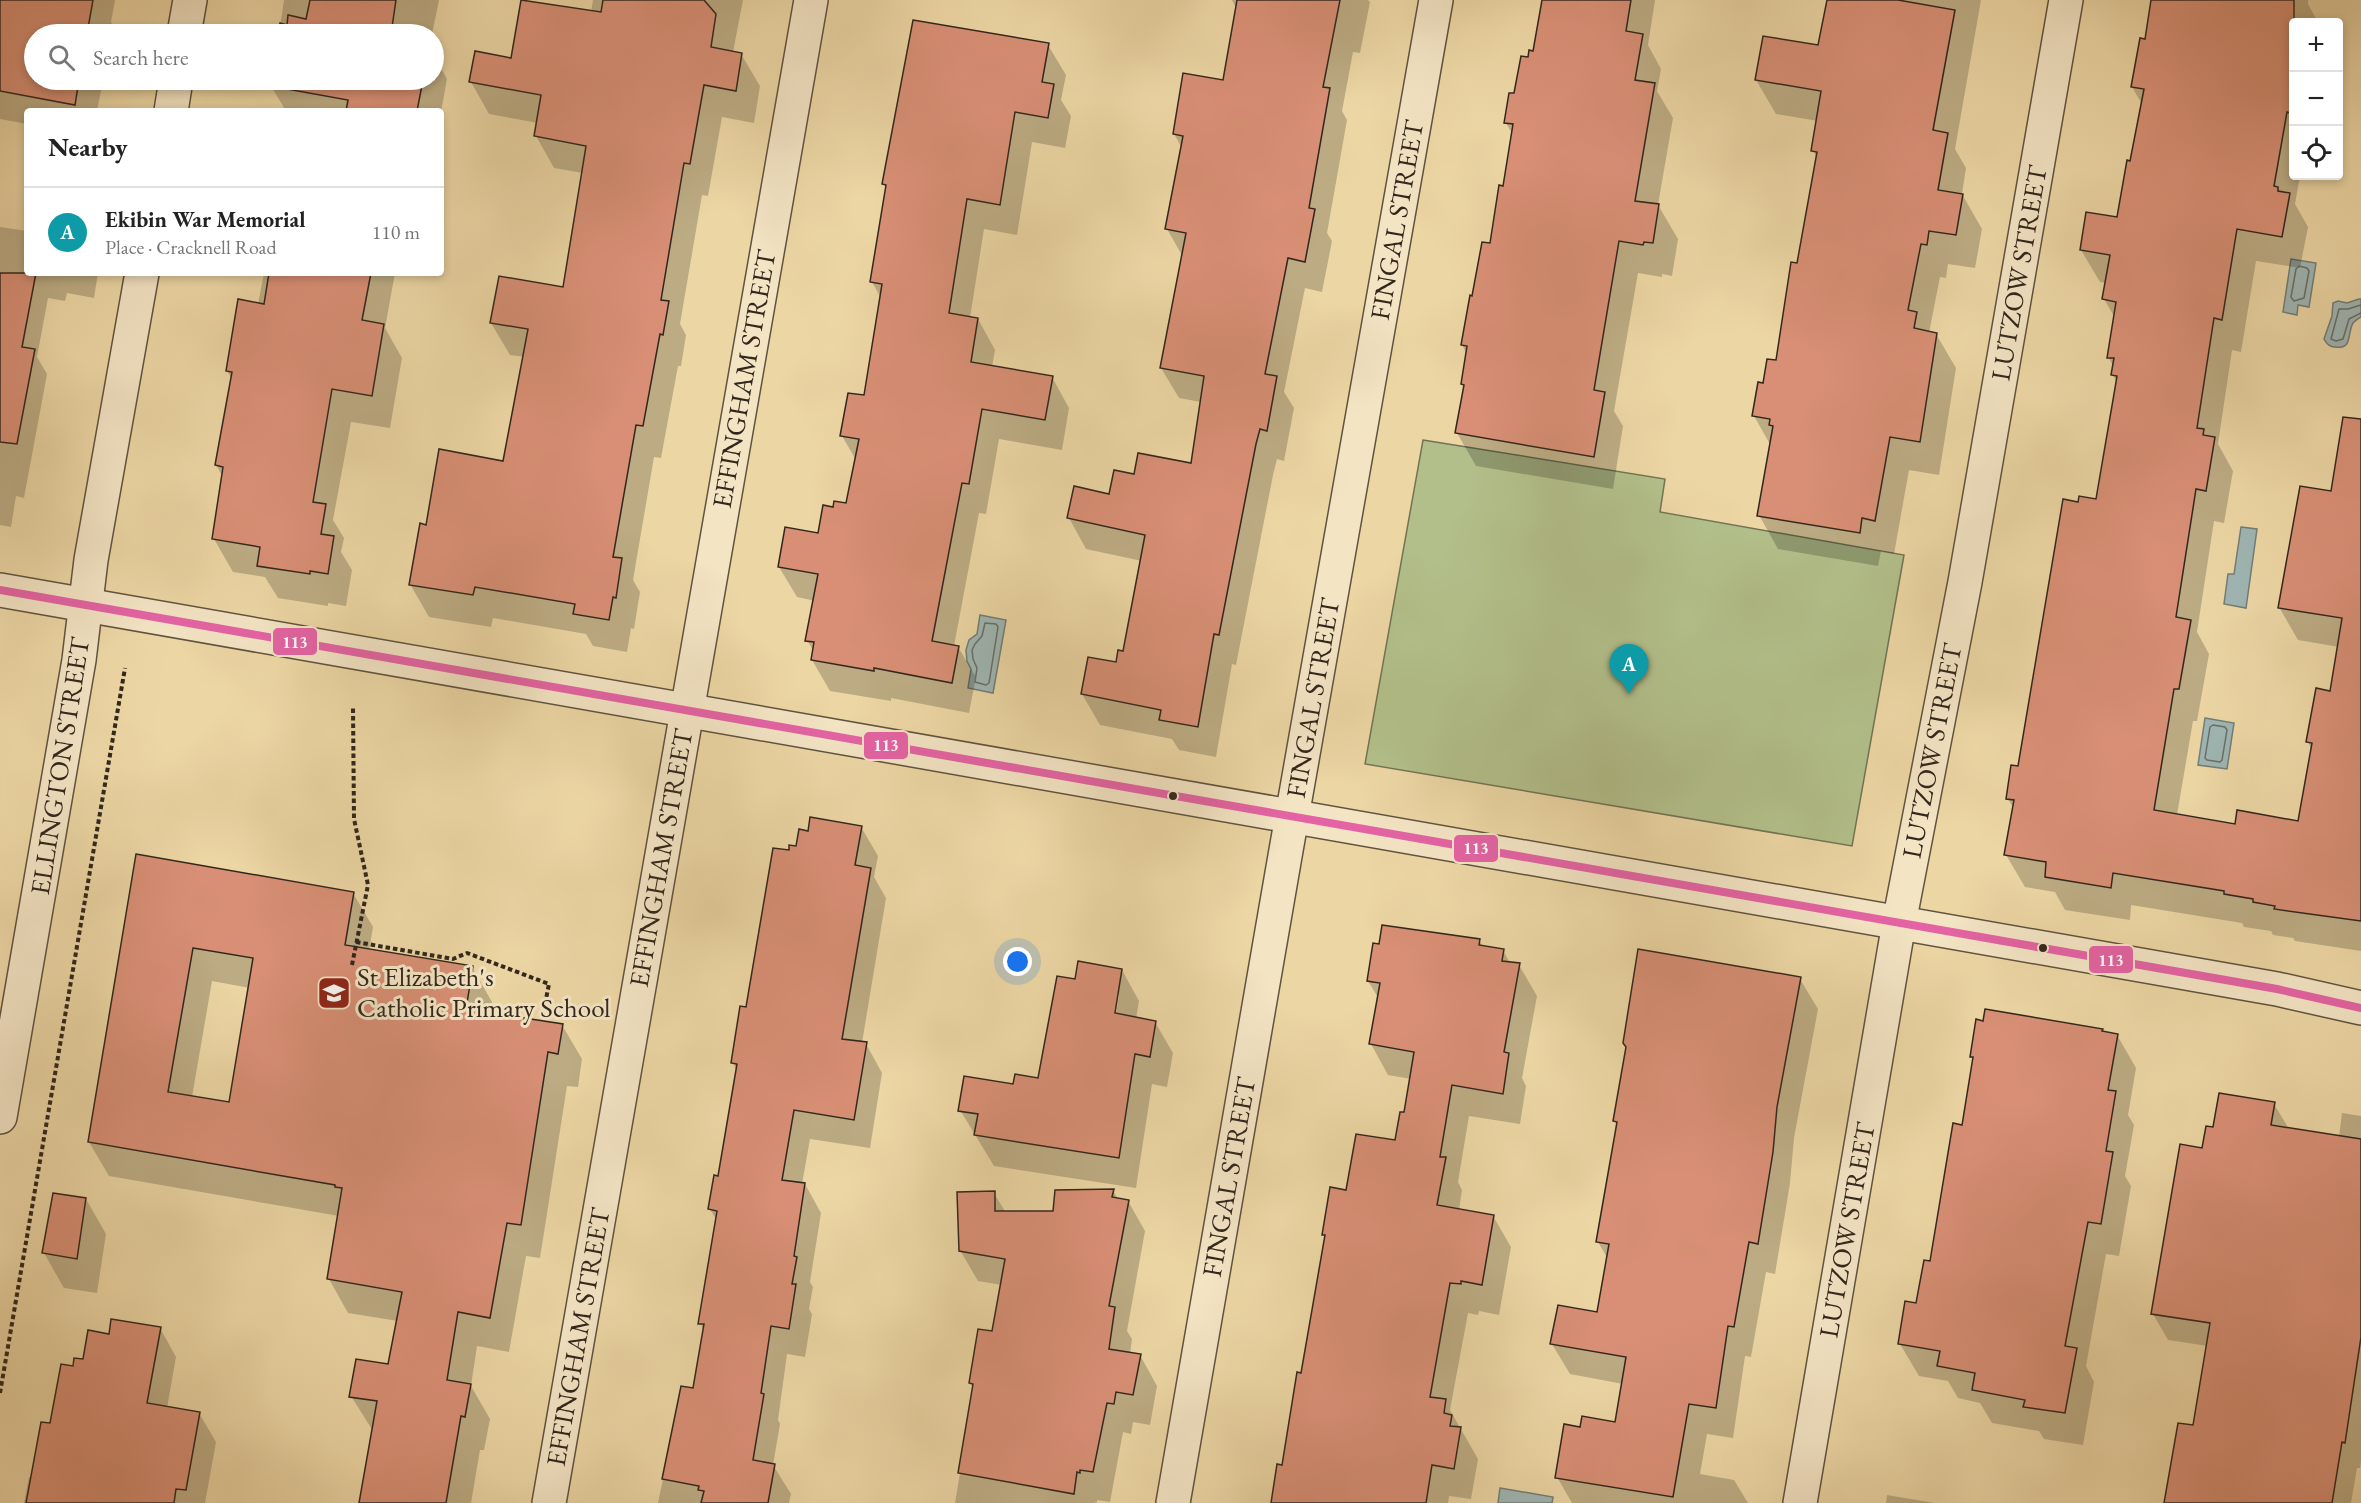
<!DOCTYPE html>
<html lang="en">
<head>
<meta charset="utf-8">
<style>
  body { margin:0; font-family:"EB Garamond",serif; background:#f6f6f6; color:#222 }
  .controls { position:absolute; right:18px; top:18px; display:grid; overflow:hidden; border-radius:6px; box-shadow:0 3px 9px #0003 }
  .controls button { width:54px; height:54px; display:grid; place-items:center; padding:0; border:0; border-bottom:2px solid #e0e0e0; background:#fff; color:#222; font:30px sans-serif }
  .you { position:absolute; left:1018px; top:962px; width:21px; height:21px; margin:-15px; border:4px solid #fff; border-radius:50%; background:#1a73e8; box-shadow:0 0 0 9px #1a73e833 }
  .badge { display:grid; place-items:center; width:39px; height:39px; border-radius:50%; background:#111827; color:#fff; font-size:20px; font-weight:700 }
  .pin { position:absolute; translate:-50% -50px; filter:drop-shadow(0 2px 3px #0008) }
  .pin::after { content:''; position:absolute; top:32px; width:21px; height:18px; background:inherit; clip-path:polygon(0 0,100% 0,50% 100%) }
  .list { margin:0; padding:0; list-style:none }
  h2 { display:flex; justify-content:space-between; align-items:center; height:78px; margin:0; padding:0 24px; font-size:26px }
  h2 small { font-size:20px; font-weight:400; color:#767676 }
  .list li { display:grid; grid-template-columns:39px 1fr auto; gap:18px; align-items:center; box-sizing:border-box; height:90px; padding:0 24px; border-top:2px solid #e0e0e0 }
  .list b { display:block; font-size:22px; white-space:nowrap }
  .list p { margin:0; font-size:20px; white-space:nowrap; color:#767676 }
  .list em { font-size:20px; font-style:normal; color:#767676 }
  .icon { flex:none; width:33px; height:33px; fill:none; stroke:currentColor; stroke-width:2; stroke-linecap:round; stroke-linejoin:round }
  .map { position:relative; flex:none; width:2361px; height:1503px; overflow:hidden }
  .search { position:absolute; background:#fff; box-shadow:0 3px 9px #0003; left:24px; top:24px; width:420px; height:66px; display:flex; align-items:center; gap:15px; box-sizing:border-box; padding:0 21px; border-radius:33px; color:#767676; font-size:22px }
  .panel { position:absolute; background:#fff; box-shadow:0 3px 9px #0003; left:24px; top:108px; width:420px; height:168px; border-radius:6px }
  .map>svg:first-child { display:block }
</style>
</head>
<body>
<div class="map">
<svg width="2361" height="1503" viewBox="0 0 2361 1503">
  <rect width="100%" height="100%" fill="#ecd6a4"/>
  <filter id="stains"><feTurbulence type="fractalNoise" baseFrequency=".00333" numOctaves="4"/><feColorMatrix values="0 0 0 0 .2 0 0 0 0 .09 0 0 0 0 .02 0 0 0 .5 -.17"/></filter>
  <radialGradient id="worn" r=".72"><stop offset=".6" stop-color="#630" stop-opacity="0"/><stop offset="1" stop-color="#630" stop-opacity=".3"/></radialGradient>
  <path fill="#b2bf8a" stroke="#727354" stroke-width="1.5" d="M1423,440l242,39 -5,33 244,43 -52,291 -487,-82z"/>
  <g fill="#9fb6b3" stroke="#737d77" stroke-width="1.5">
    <path d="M2291,259l25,4 -7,44 -11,-2 -1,10 -14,-3z"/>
    <path d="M2359,299h2v18c-2,1 -7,5 -8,6 -6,10 0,27 -18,24 -6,0 -9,-4 -11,-8l8,-23 1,-13 5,-2 9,2z"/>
    <path d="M2241,527l16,2 -11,79 -22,-4 4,-30h6z"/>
    <path d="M980,615l26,5 -13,73 -25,-5 3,-19 -4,-8 -1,-11 3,-10 8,-6z"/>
    <path d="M2205,718l29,5 -7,46 -29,-4z"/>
    <path d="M1500,1488l53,9 -1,6h-54z"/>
  </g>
  <g fill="#0003" fill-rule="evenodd">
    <path d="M0,0h115l-4,22 2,4 -1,8h-78v46h69l-6,31h-70v13l-27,-5z"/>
    <path d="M284,0h155l-7,34h-153z"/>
    <path d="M593,0h150l-10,52 8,2 19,32 -6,37 -32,-6 -14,79 -6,-1 -22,129 6,11 -5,31h-3l-17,92 -7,-1 -21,123 7,12 -6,37 -3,-1 -4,24 -34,-6 -7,-12 -93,-16 -2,9 -62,-10 -19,-33 17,-58 78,-63 20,-106 -15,-2 -19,-32 73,-34 19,-116 -29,-5 -18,-32 2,-13 -49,-9 -18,-32 120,-70z"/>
    <path d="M1232,0h136l2,2 -10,51 -7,-1 -11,59 5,9 -20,113 5,8 -10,51 -17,-4 -21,104 10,16 -10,53 -7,-2 -4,16 -37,190 -4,-1 -16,93 -37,-7 -7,-11 -72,-14 -18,-31 35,-30 7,-11 18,-92 -56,-12 -17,-31 41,-23 82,-30 9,-63 -22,-4 -18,-30 22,-111 -16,-28 15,-81 -8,-14 50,-53 13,-71z"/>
    <path d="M1543,0h112l-7,45 13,24 -4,22 16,27 -15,87 20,34 -6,37 -10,-2v3l-24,-4 -24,138 9,15 -10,63 -137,-23 -19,-33 8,-46 -2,-3 4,-30 -5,-9 29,-100 14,-57 8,-53 -7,-12 23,-65 5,-6z"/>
    <path d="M1828,0h153l-26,149 11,19 -4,26 20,35 -7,39 -27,-4 -2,14 -6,-1 -11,56 7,1 20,34 -17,107 -30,-5 -15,84 -13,-3 -3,15 -100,-17 -19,-34 12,-69 -17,-30 10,-31 13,-23 22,-98 18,-106 -4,-8 5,-29 -42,-7 -20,-34 64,-33z"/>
    <path d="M2153,0h155v4l10,18h-24v154h6l-5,28 13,23 -8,41 -44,-7 -15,91 -9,-2 -14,94 15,27 -9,52 -10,-2 -17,111 12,22 -12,67h-4l-16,94 59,10 63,-2 13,-73 -4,-8 23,-50 8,-45 -41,-7 -19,-33 53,-114 29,-43v501l-66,-10 -2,-3 -20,-3 -2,-4 -27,-4 -2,-4 -111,-18 -1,15 -65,-10 -10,-18 -30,-5 -19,-32 8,-46 -6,-10 12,-31 59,-265 18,-2 20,-118 -4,-8 1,-8 -6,-10 7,-39 -11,-19 3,-16 -7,-1 -19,-32 37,-31 24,-115 -10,-17 14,-46z"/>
    <path d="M1048,45l18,30 -5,25 10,16 -6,32 -33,-6 -15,93 -33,-6 -14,89 8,1 17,31 -3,17 60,10 17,31 -7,42 -63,-11 -13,75 -7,-1 -25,133 4,1 18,30 -7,36 -78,-15v3l-61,-10 -18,-31 2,-8 -7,-12 8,-39 -18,-4 -18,-30 40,-32 15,-26 14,-4 8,-45 -14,-24 23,-39 16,-99 -9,-16 15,-93 -3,-5z"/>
    <path d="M434,56l13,23 -6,33 -155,-1 -15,-25 1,-6h162z"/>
    <path d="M0,227l27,4v42h71l-4,25 -27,-5 -2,8 -17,-3 -11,59 10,17 -23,124 -8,-2 -5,31 -11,-2z"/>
    <path d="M264,273h131l-10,55 17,30 -12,70 -39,-6 -18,98 11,18 -3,14 11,18 -6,36 -18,-3v3l-50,-8 -13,-21 -32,-5 -19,-33 9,-62 -7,-12 16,-86 -5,-8 31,-67z"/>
    <path d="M861,827l17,29 -4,21 12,21 -24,145 4,1 16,29 -12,75 -60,-9 -8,45h3l16,29 -11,69 3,5 -4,22 3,5 -7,43 -18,-3 -9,66 2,4 -7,41 18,29 -2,9h-131l20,-97 17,-17 9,-58 -4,-8 17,-102 -7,-12 10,-31 17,-107 -4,-8 57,-211 7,-4 12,-15z"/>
    <path d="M138,855l215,38 20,34 -4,24 103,16 20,35 -2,12 72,11 20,34 -4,28 -11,-1 -27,172 -14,-2 -17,96 -32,-6 -6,40 19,33 -6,31h-4l-9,53h-112l14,-72 -22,-35 39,-30 8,-45 -50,-8 -19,-34 10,-63 -230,-40 -20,-34zM212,981l38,7 -20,116 -38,-7z"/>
    <path d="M1479,940l4,7 20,3 7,13 9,2 18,31 -15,82 4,8 -6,38 -51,-8 -11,66 4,8 -3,20 34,6 18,31 -12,68 -20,-4 -1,4 -10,-2 -18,97 28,49 -7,40 -22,-3 -1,7h-176l11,-36 20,-93 23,-135 -2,-4 24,-44 49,-49 8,-28 6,-35 -23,-4 -17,-31 8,-45 -11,-18z"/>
    <path d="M1122,970l17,31 -3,18 19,3 18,31 -6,34 -15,-3 -16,104 -142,-22 -34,-56 54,-24 25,-6zM1116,995h3l-4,26 -3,-1z"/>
    <path d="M1800,979l18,30 -24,129 -4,45 -15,91 -9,-2 -15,85 -6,-1 -12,82 -26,-4 -7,40 34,6 14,23h-176l-15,-26 60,-54 6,-39 -53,-10 -18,-30 46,-30 10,-55 -10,-17 19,-116 -2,-5z"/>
    <path d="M2102,1030l1,3 14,2 19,33 -8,47 6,10 -9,51 6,10 -12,70 -13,-2 -20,112 8,16 -11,63 -39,-6 -5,-8 -47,-8 -12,-20 -22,-5 -10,-17 -29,-5 -19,-32 18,-39 14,-42 31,-136 11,-66 -3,-5z"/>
    <path d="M2274,1104l15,25 50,8 3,-24 19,3v345l-1,7h-3l-6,35h-185l29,-76 13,-81 -40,-6 -15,-26 51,-165 11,-21z"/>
    <path d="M1113,1190l5,10 10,1 17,30 -18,100 5,8 -2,15 10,1 17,31 -7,39 -17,-3 -2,12 -8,-2 -13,70 -13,-2v2l-3,1h-139l19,-114 -4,-6 24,-50 8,-48 -24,-4 -18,-31 34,-57 12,20h48z"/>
    <path d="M86,1199l20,35 -9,59 -33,-5 -20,-35z"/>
    <path d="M160,1328l16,29 -9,51 32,5 17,29 -11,61h-181l5,-26 3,1 42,-110 10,-7 26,-26z"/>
    <path d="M1887,1495l48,8h-49z"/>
  </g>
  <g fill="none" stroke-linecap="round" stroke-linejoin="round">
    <g stroke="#686e68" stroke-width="1.5">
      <path d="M2299,266l8,2 2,3 -5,27 -10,3 -3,-4 5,-28z"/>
      <path d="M2361,305l-13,4h-9l-8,30 5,2 7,-2 6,-20 12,-6"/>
      <path d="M985,623l11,1 2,3 -9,56 -3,2 -11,-3 2,-14 -4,-9 -1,-9 3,-6 7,-8z"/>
      <path d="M2213,725l12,2 2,3 -5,30 -2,2 -13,-2 -2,-2 5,-31z"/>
    </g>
  </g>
  <g fill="#d88f75" stroke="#32271d" stroke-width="1.5" fill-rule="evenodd">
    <path d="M0,0h93l-6,34h-53v46h45l-4,25 -75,-14z"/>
    <path d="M310,0h86l-5,34h-113l2,-11 7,2 1,-10 18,4z"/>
    <path d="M521,0l80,12 2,-12h101l12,14 -5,33 31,6 -6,38 -32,-6 -14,79 -6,-1 -23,137 8,1 -6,34 -3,-1 -17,92 -7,-1 -23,132 9,1 -6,40 -3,-1 -4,23 -36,-6 2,-10 -100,-17 -2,8 -64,-10 11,-62 6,2 13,-76 64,12 25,-132 -38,-6 9,-47 64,11 23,-141 -52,-10 7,-41 -72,-13 6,-31 36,7z"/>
    <path d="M1237,0h103l-17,87 7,1 -21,120 6,1 -10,53 -17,-4 -23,116 12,2 -10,55 -7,-2 -4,15 -37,191 -5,-1 -16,93 -39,-7 2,-10 -80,-16 7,-37 28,5 2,-12 5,1 22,-116 -78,-17 7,-32 35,8 5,-24 20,4 4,-21 53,10 13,-87 -44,-8 26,-135 -21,-4 18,-93 -10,-2 10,-61 40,7z"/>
    <path d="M1542,0h89l-5,31 17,3 -8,46 20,3 -20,118 24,3 -6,39 -9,-1 -1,3 -24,-4 -25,149 11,2 -11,65 -139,-24 9,-48 -3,-1 6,-38 -6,-1 9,-50 2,1 10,-54 8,1 9,-58 4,1 10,-62 -9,-1 5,-30h5l7,-37 7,1 1,-7 4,1z"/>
    <path d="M1827,0h71l57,10 -22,120 15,3 -10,57 25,4 -7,41 -27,-4 -2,14 -6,-1 -13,66 9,2 -3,16 23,5 -17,109 -30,-5 -15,84 -13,-3 -2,15 -103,-17 16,-90 -4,-1 1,-6 -18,-3 6,-34 5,1 4,-24 9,1 15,-98 6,1 20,-111 -6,-1 10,-60 -66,-11 8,-44 55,9z"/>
    <path d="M2151,0h143v95l-4,18 -3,-1 -13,74 4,1v4l12,2 -8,44 -45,-8 -15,91 -8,-2 -17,110 7,1 -1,6 12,2 -9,54 -10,-2 -20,128 15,3 -12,69h-5l-20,121 81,14 2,-14 61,11 14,-78 -6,-1 10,-54 14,3 12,-73 -64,-10 22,-122 31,5 12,-74 18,2v502l-87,-12 1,-3 -22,-4v-3l-29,-5v-3l-111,-18 -2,15 -66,-11 1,-15 -42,-7 10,-55 -8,-1 5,-34 7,1 45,-267 15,3 1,-6 17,3 18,-105 3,-18 -6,-1 3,-17h-7l9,-56 -14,-3 8,-44 -30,-5 6,-38 31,5 10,-57 3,1 14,-72 -13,-2 9,-49 5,1z"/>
    <path d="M913,20l136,23 -7,39 12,2 -6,34 -33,-6 -15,93 -33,-6 -18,114 29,5 -7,44 82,14 -8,44 -63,-11 -13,75 -7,-1 -30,158 27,5 -7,37 -78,-15v3l-63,-11 3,-18 -9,-1 13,-67 -40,-7 7,-40 33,6 5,-28 10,2 1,-6 12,2 13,-64 -19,-3 8,-43 16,2 18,-111 -12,-2 16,-97 -4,-1z"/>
    <path d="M271,80h152l-6,31h-71l2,-11 -78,-14z"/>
    <path d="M0,273h36l-14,74 13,2 -18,95 -17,-2z"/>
    <path d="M269,273h102l-9,47 22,4 -12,72 -40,-7 -19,113 13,2 -5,30 13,2 -6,38 -18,-3v3l-53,-8 3,-19 -48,-8 11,-72 -8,-2 17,-93 -6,-1 12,-72 26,5z"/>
    <path d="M810,817l52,9 -7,39 16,3 -29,171 25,3 -13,78 -60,-10 -12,70 23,3 -11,73 3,1 -5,27h4l-7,45 -18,-3 -10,67 3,1 -11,66 22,4 -7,39h-67l3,-12 -6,-1 1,-4 -37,-7 19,-93 12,2 11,-64h-6l19,-113 -9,-2 6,-34 4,1 19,-112 -6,-1 9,-57 6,1 27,-159 16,2v-5l7,1 3,-17 9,2z"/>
    <path d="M136,854l218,38 -9,53 128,21 -7,43 97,15 -5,30 -10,-2 -27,173 -14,-2 -17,95 -32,-6 -11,68 24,4 -6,33 -4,-1 -15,87h-87l18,-102 -28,-4 7,-38 32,5 14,-72 -75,-13 15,-91 -7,-1v-2l-247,-43zM193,948l60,10 -24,144 -61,-10z"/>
    <path d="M1382,925l98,14 -1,6 25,4 -2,12 18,2 -16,89 5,1 -6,41 -51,-9 -12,72h6l-9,48 57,10 -12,70 -21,-4v3l-11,-1 -20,114 16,2 -2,14 8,2 -2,11 11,1 -7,42 -22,-4 -6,38h-155l6,-39 5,1 15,-93 4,1 24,-138h-3l8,-48 16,3 10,-56 39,6 5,-28h4l10,-60 -45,-8 11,-61 -13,-2 6,-38 6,1z"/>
    <path d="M1638,949l163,28 -24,130 -4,45 -15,92 -9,-2 -15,85 -6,-1 -12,82 -27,-4 -16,93 -118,-19 9,-54 16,3 2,-11 33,6 11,-65 -76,-13 8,-39 39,7 12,-68 -13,-2 21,-120 -4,-1 13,-74 -3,-4z"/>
    <path d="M1078,961l44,8 -7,44 41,8 -6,36 -15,-3 -16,104 -145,-23 4,-21 -20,-3 6,-35 49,8 2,-10 23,4 19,-102 18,3z"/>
    <path d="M1985,1009l118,20 -1,2 16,3 -10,56 8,1 -10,60 7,1 -12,72 -13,-2 -23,124 12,2 -12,65 -42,-6 2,-7 -53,-10 3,-17 -38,-7 3,-15 -42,-7 7,-43 11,2 8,-43 6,1 23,-138 9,2 11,-68h-3l6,-38 7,2z"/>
    <path d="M2219,1093l56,9 -4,23 90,14v198l-16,106 -3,-1 -10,61h-168l14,-80 15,2 17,-102 -59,-9 29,-170 22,4 4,-22 7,1z"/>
    <path d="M1114,1189l-2,8 17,3 -20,106 6,1 -6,42 32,5 -8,41 -17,-3 -2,12 -7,-1 -14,69 -13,-2v3l-3,-1 -3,22 -116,-21 15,-89 -4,-1 9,-54 14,2 13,-72 -46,-8 -2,-59 38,-1v20h58l2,-21z"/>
    <path d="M53,1193l33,5 -9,61 -35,-6z"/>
    <path d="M111,1319l50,8 -14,76 53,9 -14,78 -10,-1 -2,14h-148l15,-81 9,1 11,-59 12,2 1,-8 9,1 5,-29 21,4z"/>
  </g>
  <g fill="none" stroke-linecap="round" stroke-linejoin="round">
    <defs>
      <g id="minor">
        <path d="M184,34l6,-34"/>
        <path d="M171,111l5,-31"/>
        <path d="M0,1117l79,-457 12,-100 51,-287"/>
        <path d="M549,1503l262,-1503"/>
        <path d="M1173,1503l112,-647 151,-856"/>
        <path d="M1800,1503l99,-580 66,-341 101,-582"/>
      </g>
      <path id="tertiary" d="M0,590l2277,399 84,19"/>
    </defs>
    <use href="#minor" stroke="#60533f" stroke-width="36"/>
    <use href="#tertiary" stroke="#60533f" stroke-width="36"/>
    <g stroke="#32271d" stroke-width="4" stroke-dasharray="4.5 3" stroke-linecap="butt">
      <path d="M356,942l97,17 14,-6 82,31 -3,15"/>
      <path d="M352,965l16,-80 -14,-66 -1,-111"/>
      <path d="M0,1393l125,-725"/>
    </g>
    <use href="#minor" stroke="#f3e4c4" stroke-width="33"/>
    <use href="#tertiary" stroke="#f3e4c4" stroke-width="33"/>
    <defs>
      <path id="bus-1" d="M0,590l2277,399 84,19"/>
    </defs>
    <use href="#bus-1" stroke="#f3e4c4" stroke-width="12"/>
    <use href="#bus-1" stroke="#e463a4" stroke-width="8"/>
  </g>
  <defs>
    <symbol id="school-square" viewBox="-11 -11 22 22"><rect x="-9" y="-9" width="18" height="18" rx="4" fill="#8f2418" stroke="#f3e4c4"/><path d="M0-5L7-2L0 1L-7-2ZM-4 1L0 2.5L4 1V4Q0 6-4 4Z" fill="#fff"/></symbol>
  </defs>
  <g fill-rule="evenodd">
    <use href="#school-square" x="315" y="974" width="38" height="38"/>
  </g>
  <g fill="#32271d" stroke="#f3e4c4" stroke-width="2">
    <circle cx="1173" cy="796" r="5"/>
    <circle cx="2043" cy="948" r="5"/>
  </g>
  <g text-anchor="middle" stroke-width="6" stroke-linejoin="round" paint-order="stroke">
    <g font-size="27" fill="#32271d" stroke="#f3e4c4">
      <text transform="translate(1397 220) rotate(-80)" y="9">FINGAL STREET</text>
      <text transform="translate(2019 273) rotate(-80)" y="9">LUTZOW STREET</text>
      <text transform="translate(744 379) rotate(-80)" y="9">EFFINGHAM STREET</text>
      <text transform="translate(1313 698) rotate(-80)" y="9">FINGAL STREET</text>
      <text transform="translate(1932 751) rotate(-79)" y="9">LUTZOW STREET</text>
      <text transform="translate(60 766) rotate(-81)" y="9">ELLINGTON STREET</text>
      <text transform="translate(661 858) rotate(-80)" y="9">EFFINGHAM STREET</text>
      <text transform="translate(1229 1177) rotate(-80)" y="9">FINGAL STREET</text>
      <text transform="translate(1847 1230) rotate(-80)" y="9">LUTZOW STREET</text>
      <text transform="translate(578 1337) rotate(-80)" y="9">EFFINGHAM STREET</text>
    </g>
    <g font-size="27" fill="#32271d" stroke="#f3e4c4" text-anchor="start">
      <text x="357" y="986">St Elizabeth's<tspan x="357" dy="31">Catholic Primary School</tspan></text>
    </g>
  </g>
  <g stroke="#f3e4c4" stroke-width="2">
    <rect x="272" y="627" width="46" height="29" rx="6" fill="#e463a4"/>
    <rect x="863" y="731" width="46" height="29" rx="6" fill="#e463a4"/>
    <rect x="1453" y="834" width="46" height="29" rx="6" fill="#e463a4"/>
    <rect x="2088" y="945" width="46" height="29" rx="6" fill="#e463a4"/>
  </g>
  <g font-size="16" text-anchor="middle" font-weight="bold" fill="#fff">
    <text x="295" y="648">113</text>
    <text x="886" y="751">113</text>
    <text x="1476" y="854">113</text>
    <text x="2111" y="966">113</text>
  </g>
  <rect width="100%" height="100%" filter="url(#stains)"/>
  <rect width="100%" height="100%" fill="url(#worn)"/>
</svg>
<div class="controls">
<button>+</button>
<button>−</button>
<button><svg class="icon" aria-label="locate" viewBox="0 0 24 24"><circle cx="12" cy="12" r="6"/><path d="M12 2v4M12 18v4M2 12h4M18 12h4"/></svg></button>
</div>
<div class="you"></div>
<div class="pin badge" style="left:1629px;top:694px;background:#0f9aa8">A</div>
<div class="search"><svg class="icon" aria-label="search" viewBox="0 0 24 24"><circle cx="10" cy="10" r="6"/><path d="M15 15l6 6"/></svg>Search here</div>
<section class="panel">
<h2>Nearby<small></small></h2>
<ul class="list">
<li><span class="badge" style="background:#0f9aa8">A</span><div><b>Ekibin War Memorial</b><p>Place · Cracknell Road</p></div><em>110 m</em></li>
</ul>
</section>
</div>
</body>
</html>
